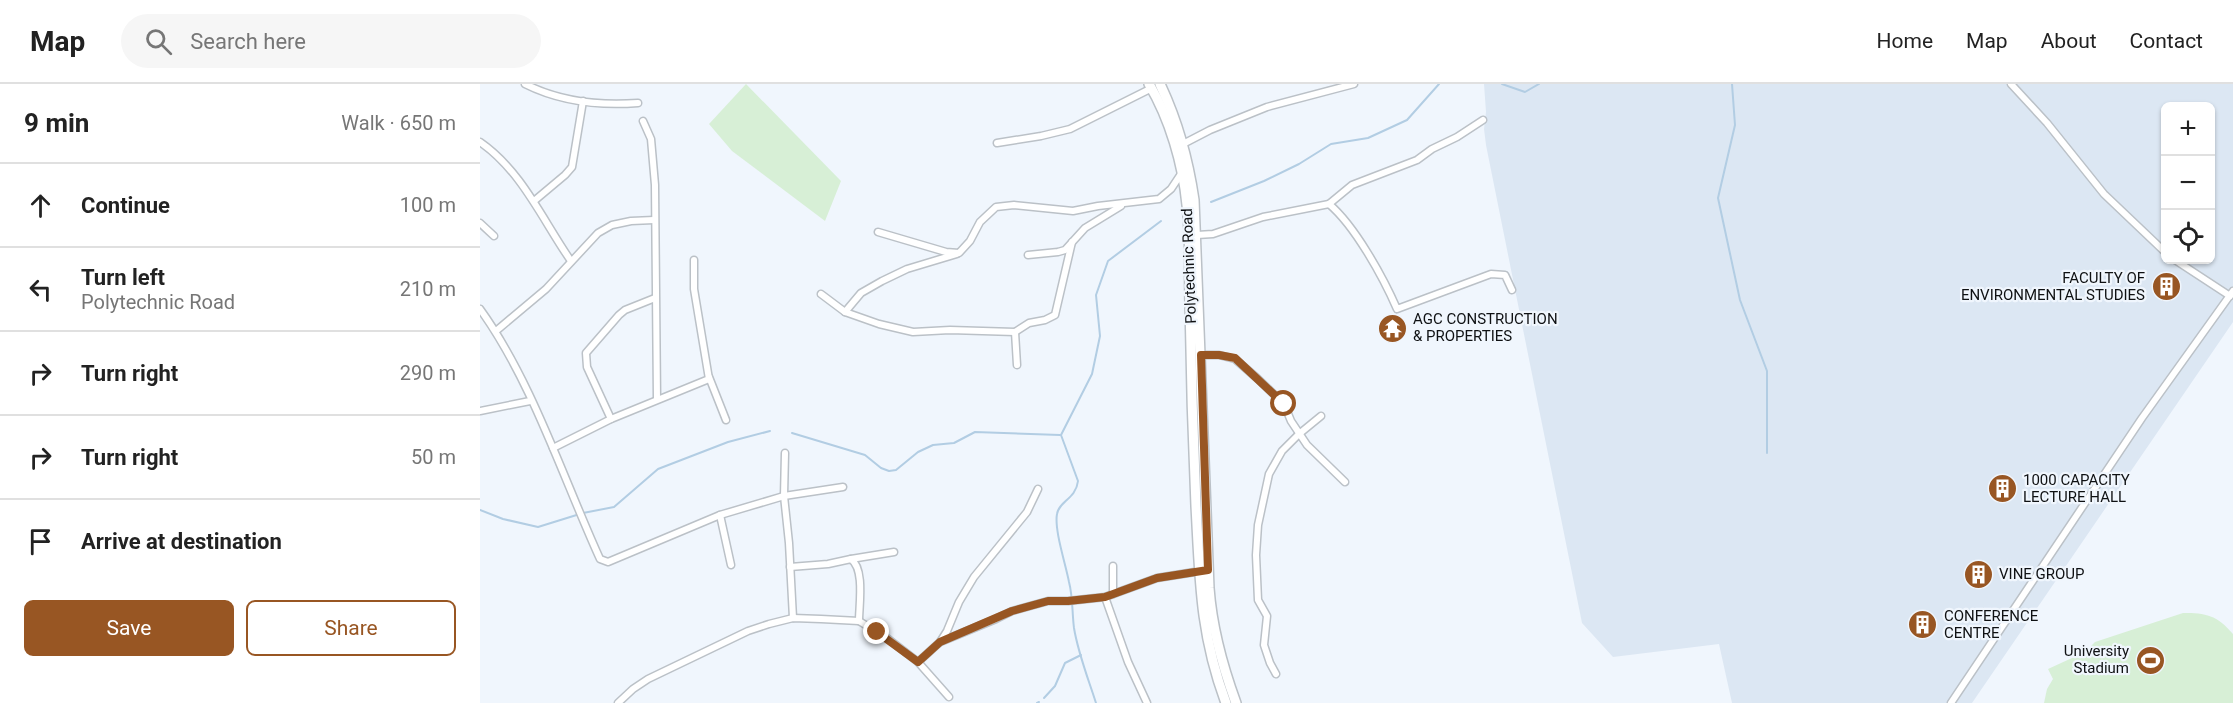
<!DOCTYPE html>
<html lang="en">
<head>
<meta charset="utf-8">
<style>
  body { margin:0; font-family:Roboto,sans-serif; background:#f6f6f6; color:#222 }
  .controls { position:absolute; right:18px; top:18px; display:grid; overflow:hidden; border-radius:9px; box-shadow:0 2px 4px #0004 }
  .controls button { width:54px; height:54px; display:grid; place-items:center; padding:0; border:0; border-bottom:2px solid #e0e0e0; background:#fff; color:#222; font:30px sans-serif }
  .stop { position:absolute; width:18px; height:18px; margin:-14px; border:4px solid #985623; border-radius:50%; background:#fff }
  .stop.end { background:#985623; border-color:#fff; box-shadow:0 2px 6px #0008 }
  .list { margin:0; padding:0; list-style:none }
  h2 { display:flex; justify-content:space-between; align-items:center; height:78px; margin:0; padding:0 24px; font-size:26px }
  h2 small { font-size:20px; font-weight:400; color:#767676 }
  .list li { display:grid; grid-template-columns:39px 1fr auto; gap:18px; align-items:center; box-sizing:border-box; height:84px; padding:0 24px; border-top:2px solid #e0e0e0 }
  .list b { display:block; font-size:22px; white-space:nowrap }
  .list p { margin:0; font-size:20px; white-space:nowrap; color:#767676 }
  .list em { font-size:20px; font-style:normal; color:#767676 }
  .actions { display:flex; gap:12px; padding:18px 24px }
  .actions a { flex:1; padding:14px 0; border:2px solid #985623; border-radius:9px; text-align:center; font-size:21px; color:#985623 }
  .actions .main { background:#985623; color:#fff }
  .icon { flex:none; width:33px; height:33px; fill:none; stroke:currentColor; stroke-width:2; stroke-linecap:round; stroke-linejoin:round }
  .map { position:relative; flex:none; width:1753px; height:619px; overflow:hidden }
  header { display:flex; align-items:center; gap:36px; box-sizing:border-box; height:84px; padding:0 30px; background:#fff; border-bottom:2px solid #e0e0e0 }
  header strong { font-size:28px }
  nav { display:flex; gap:33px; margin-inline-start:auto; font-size:21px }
  .search { width:420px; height:54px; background:#f6f6f6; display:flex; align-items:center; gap:15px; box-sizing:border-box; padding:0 21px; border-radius:33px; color:#767676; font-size:22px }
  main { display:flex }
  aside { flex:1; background:#fff }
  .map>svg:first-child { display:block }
</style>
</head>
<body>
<header>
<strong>Map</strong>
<div class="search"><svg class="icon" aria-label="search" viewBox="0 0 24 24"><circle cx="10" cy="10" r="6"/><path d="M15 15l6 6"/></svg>Search here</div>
<nav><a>Home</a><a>Map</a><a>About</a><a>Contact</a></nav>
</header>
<main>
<aside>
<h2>9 min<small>Walk · 650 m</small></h2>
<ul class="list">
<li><svg class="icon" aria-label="ahead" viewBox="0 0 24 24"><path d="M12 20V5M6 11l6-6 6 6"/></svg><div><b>Continue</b></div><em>100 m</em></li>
<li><svg class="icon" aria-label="left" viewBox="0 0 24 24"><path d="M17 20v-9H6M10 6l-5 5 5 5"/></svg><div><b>Turn left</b><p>Polytechnic Road</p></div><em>210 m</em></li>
<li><svg class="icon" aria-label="right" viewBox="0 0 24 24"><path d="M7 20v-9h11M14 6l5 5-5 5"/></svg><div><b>Turn right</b></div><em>290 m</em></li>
<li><svg class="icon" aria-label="right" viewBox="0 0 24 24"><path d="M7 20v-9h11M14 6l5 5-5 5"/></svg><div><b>Turn right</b></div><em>50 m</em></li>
<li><svg class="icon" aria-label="arrive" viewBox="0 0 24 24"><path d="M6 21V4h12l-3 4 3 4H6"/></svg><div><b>Arrive at destination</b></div></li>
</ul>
<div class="actions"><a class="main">Save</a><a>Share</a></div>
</aside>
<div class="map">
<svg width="1753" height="619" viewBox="0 0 1753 619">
  <rect width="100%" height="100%" fill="#f0f6fd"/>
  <path fill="#dce7f3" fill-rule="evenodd" d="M1004,0h749v238l-261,381h-240l-13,-59 -106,13 -31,-34 -96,-478 -2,-16 2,-17zM1686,22h44v154h-44z"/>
  <g fill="#d7efd6">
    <path d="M266,0l95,97 -16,40 -93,-70 -23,-27z"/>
    <path d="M1703,529c23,0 34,2 50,21v69h-189l3,-14 6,-10 -5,-10 37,-17 10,-10z"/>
  </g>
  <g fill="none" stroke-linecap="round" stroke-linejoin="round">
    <g stroke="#b2cde3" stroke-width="2">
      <path d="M1022,0l23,8 14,-8"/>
      <path d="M1252,0l3,41 -17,73 22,102 27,71v82"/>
      <path d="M731,118l53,-21 35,-17 32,-20 37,-6 39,-18 32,-36"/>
      <path d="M312,349l73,22 16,13 8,3 7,-1 22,-18 15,-7 21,-2 21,-11 85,3"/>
      <path d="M0,426l23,9 35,8 45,-14 31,-6 44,-38 70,-27 42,-11"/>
      <path d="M564,614l11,-12 10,-23 16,-8"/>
      <path d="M557,619l2,-1"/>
      <path d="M616,619c-8,-25 -18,-50 -22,-75 -2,-15 -1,-31 -5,-46 -3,-17 -15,-52 -12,-68 2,-13 19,-15 21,-33l-17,-46 31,-61 8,-38 -4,-41 12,-34 53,-40"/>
    </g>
    <defs>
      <g id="minor">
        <path d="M45,0c36,18 73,22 113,19"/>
        <path d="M1531,0l36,39 57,71 62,59"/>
        <path d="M163,37l8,18 4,46 2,214"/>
        <path d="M0,58c42,29 63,79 91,119"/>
        <path d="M517,59l44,-7 29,-7 82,-41"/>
        <path d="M703,60l27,-14 57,-23 87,-23"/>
        <path d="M54,117l31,-26 7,-8 11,-66"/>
        <path d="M849,120c26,22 54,73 68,105l94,-35 14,1 7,15"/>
        <path d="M0,139l14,13"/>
        <path d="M398,148l68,20 13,1 11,-12 10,-19 16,-15 18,-2 59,6 25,-5 61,-7 12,-10 10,-15"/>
        <path d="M717,151l16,-1 50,-17 66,-13 23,-19 65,-25 15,-11 25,-12 26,-17"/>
        <path d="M548,171l30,-3 7,-2 20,-22 36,-22"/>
        <path d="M1695,176l55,36"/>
        <path d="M341,210l24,18 34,12 34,8 37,-2 65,2 14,-9 16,-3 10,-5 17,-73"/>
        <path d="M0,225c52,72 83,169 120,250l8,3 112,-47 64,-19 59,-9"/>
        <path d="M365,228l16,-19 21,-12 25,-12 50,-15"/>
        <path d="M16,247l50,-42 52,-56 14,-8 19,-4 23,-1"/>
        <path d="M535,248l2,33"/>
        <path d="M721,271h18l16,4 23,20 26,25 7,17 16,24 38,37"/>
        <path d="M229,293l17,43"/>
        <path d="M0,327l50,-10"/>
        <path d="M131,335l-24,-52 -1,-14 33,-38 6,-5 30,-12"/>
        <path d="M73,364l58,-29 98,-40 -15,-90v-29"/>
        <path d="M305,369l-1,43 5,47 4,75"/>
        <path d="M240,431l11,50"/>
        <path d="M371,475l43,-7"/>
        <path d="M310,483l38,-3 23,-5c14,10 8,46 8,62"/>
        <path d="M633,510v-28"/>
        <path d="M625,513l23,65 19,41"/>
        <path d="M460,558l7,-11 12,-29 15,-25 53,-65 11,-23"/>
        <path d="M438,578l22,-20 56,-23 16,-8 36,-10h20l37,-4 52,-19 44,-7"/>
        <path d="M796,590l-6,-11 -6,-18 3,-29 -9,-16 -2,-45 2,-30 11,-51 13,-23 17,-17 22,-18"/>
        <path d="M138,619l15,-14 15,-10 100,-48 21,-7 24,-6 28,1 38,2 28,17 31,24 31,35"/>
        <path d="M1471,619l191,-285 91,-127"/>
      </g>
      <g id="primary">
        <path d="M669,0c21,35 34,80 38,121 4,33 2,67 3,100 1,67 3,134 6,201 4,72 4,128 30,197"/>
        <path d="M680,0c18,38 28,75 34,116l15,388c3,41 13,77 27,115"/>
      </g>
    </defs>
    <use href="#minor" stroke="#bbc1c7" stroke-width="9"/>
    <use href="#primary" stroke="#bbc1c7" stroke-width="12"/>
    <use href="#minor" stroke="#fff" stroke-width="6"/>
    <use href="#primary" stroke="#fff" stroke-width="9"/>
  </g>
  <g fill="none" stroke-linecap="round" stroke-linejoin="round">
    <path stroke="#985623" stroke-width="8" d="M397,548l41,30 22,-20 72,-31 36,-10h20l37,-4 52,-19 51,-8 -7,-215h18l16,3 49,46"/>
  </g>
  <defs>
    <symbol id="building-disc" viewBox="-11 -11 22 22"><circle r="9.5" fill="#985623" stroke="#f0f6fd"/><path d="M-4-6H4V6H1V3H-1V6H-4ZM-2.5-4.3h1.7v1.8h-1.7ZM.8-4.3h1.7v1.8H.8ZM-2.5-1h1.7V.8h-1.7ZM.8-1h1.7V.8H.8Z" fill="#fff"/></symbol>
    <symbol id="temple-disc" viewBox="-11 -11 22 22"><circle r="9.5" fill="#985623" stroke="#f0f6fd"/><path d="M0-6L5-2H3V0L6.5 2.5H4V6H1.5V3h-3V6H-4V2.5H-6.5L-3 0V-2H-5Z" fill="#fff"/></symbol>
    <symbol id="stadium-disc" viewBox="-11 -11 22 22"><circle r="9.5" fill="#985623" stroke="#f0f6fd"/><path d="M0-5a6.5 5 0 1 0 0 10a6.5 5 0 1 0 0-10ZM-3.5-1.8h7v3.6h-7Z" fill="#fff"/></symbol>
  </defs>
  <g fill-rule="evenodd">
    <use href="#building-disc" x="1670" y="186" width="33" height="33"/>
    <use href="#temple-disc" x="896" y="228" width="33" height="33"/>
    <use href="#building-disc" x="1506" y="388" width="33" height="33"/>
    <use href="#building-disc" x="1482" y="474" width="33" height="33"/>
    <use href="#building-disc" x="1426" y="524" width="33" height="33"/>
    <use href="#stadium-disc" x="1654" y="560" width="33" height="33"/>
  </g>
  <g text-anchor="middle" stroke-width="4.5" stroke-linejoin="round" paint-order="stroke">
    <g font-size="15" fill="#0f1113" stroke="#f0f6fd">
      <text transform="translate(709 182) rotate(-92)" y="5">Polytechnic Road</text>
    </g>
    <g font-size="15" fill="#0f1113" stroke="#f0f6fd" text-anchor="start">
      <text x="1665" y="199" text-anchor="end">FACULTY OF<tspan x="1665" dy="17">ENVIRONMENTAL STUDIES</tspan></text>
      <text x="933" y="240">AGC CONSTRUCTION<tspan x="933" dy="17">&amp; PROPERTIES</tspan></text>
      <text x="1543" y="401">1000 CAPACITY<tspan x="1543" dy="17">LECTURE HALL</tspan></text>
      <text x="1519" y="495">VINE GROUP</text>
      <text x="1464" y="537">CONFERENCE<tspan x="1464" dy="17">CENTRE</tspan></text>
      <text x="1649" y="572" text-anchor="end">University<tspan x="1649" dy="17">Stadium</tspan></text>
    </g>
  </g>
</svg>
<div class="controls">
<button>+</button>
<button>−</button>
<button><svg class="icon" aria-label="locate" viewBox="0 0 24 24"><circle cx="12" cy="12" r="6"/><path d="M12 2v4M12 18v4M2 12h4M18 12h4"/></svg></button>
</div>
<div class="stop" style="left:804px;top:320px"></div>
<div class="stop end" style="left:397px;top:548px"></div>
</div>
</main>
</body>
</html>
